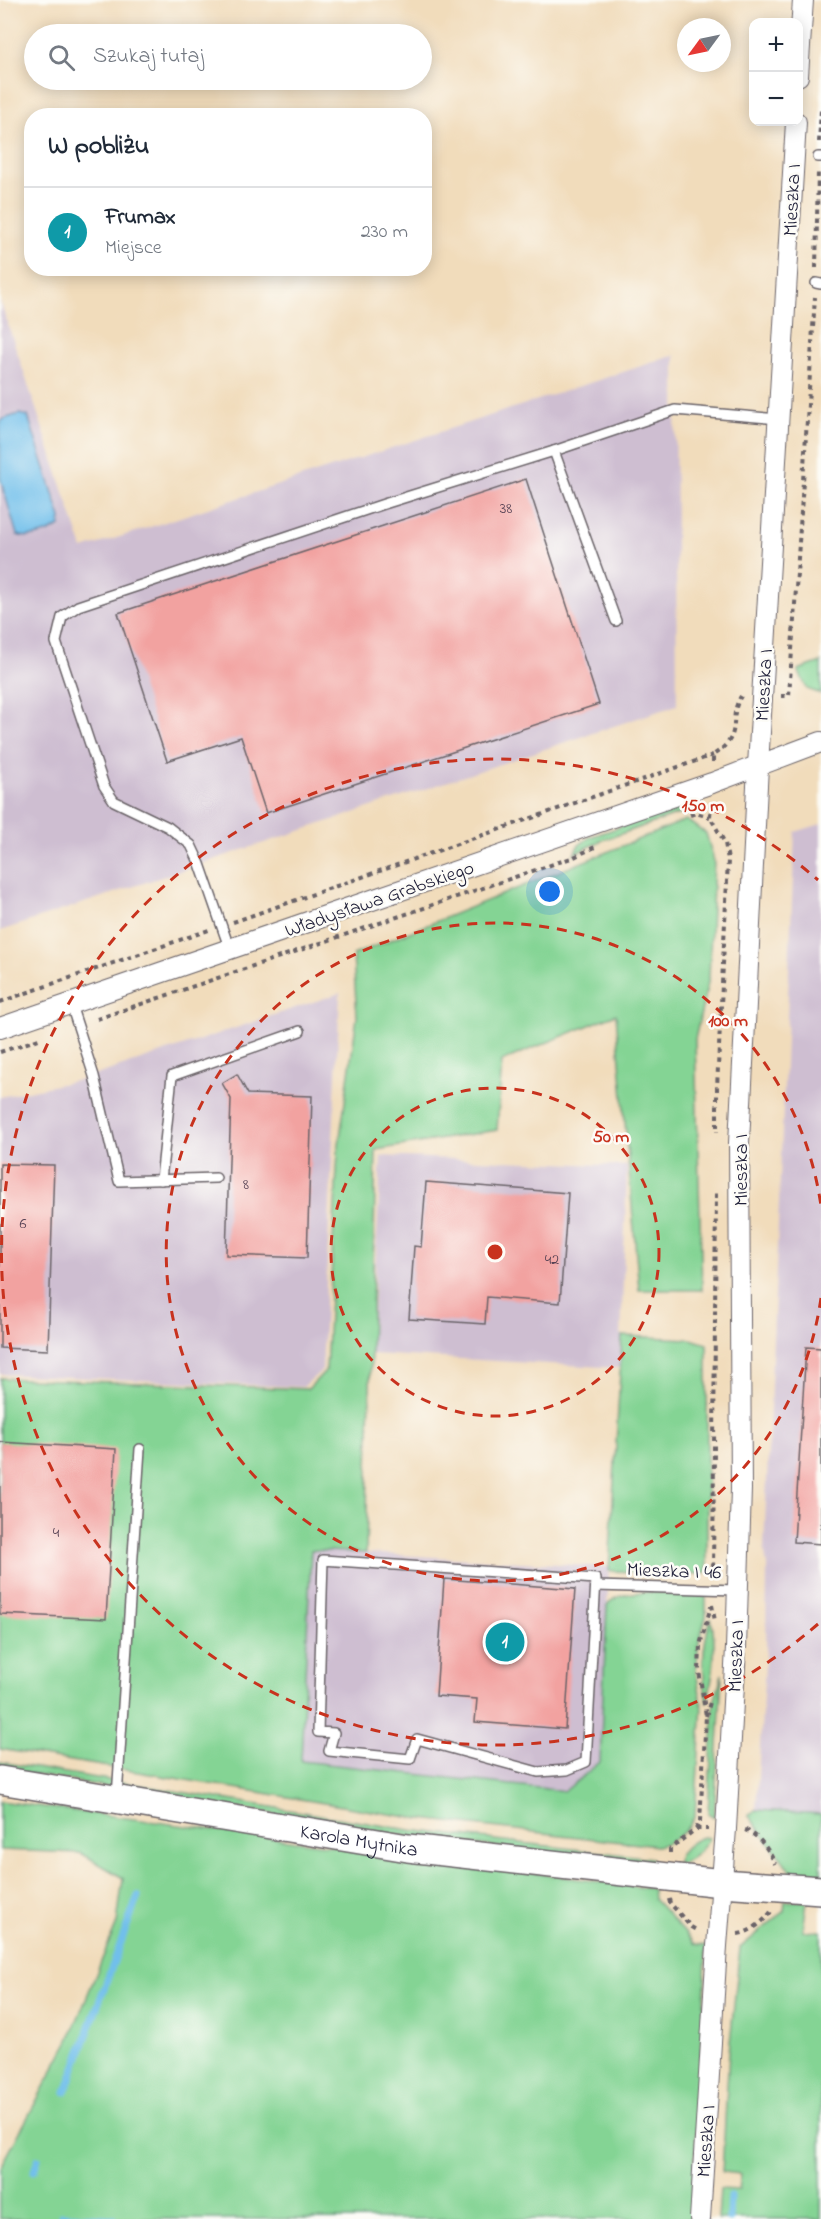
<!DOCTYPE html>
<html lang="pl">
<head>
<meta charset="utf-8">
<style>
  body { margin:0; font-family:"Indie Flower",sans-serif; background:#f2f2f3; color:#1f2937 }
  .controls { position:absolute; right:18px; top:18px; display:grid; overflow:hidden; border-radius:12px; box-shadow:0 3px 15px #0003 }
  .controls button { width:54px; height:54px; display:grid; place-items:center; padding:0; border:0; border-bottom:2px solid #e0e1e3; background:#fff; color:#1f2937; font:30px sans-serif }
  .compass { position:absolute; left:677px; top:18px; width:54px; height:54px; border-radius:50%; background:#fff; box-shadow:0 3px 15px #0003; rotate:237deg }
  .you { position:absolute; left:550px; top:892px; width:21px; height:21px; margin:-15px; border:4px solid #fff; border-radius:50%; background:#1a73e8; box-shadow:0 0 0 9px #1a73e833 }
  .badge { display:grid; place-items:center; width:39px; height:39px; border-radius:50%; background:#111827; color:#fff; font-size:20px; font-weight:700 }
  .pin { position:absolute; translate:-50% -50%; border:3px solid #fff; box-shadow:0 2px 6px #0006 }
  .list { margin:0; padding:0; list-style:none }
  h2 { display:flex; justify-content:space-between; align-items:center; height:78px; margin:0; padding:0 24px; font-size:26px }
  h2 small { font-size:20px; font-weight:400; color:#747a83 }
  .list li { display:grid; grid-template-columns:39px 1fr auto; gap:18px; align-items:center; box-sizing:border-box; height:90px; padding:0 24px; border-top:2px solid #e0e1e3 }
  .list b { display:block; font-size:22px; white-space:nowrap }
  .list p { margin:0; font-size:20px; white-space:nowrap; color:#747a83 }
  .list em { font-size:20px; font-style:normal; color:#747a83 }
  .icon { flex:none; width:33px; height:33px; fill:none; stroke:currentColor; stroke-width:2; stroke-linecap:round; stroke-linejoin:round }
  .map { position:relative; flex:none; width:821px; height:2219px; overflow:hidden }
  .search { position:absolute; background:#fff; box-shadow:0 3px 15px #0003; left:24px; top:24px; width:408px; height:66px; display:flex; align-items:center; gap:15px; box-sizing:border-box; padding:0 21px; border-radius:33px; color:#747a83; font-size:22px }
  .panel { position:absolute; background:#fff; box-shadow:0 3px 15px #0003; left:24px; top:108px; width:408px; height:168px; border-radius:24px }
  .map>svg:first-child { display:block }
</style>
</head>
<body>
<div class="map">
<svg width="821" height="2219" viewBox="0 0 821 2219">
  <rect width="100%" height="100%" fill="#fdfcf7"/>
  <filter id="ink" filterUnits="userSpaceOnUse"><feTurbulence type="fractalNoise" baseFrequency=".0167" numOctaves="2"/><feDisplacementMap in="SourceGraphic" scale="12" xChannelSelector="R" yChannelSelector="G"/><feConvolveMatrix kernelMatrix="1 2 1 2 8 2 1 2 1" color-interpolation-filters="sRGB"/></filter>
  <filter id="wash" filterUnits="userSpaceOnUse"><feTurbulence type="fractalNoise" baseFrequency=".008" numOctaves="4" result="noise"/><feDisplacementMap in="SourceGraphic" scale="24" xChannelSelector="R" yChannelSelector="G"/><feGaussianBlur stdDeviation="1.35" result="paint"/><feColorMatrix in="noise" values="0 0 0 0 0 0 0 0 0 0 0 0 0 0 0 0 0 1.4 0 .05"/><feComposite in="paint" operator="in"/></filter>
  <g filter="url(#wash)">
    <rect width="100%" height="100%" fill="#f1dcbb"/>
    <g fill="#cebed1">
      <path d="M0,301l83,248 592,-194 2,350 -677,226z"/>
      <path d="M821,824v990l-65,-4 10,-162 1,-82 -3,-19 31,-715z"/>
      <path d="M340,993l-18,377 -19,17 -303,-13v-277l84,-18z"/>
      <path d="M381,1156l246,10 -7,202 -249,-14z"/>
      <path d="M311,1550l298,17 -9,195 -35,29 -264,-30z"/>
    </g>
    <g fill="#84d494" stroke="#537b68" stroke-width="1.5">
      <path d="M821,662v32l-14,-5 -9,-19z"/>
      <path d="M696,804l-8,7 -85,29 -29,14 4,-8 12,-9 92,-31z"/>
      <path d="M686,820l20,13 8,28 -5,117 -14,61 7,251h-63l-23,-276 -114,47 -5,69 -121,20 -10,403 -55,-3 -10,211 264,30 35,-29 7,-157c16,-20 65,-11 89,-10l10,1v21l-7,24 -3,31 6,32 -7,110c-5,16 -23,30 -39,32l-243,-28 -413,-69v-371l308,11 18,-19 12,-219 19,-134 -4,-62z"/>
      <path d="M622,1336l69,3 16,5v227l-5,3 -93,-3z"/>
      <path d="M711,1618c6,30 3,56 -4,85 -5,-32 -6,-53 4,-85z"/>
      <path d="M722,1674l-8,143 -6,-4 6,-110z"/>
      <path d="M0,1762l410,68 241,28 5,7 -244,-28 -412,-68z"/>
      <path d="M0,1801l653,88 1,10 41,45 11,2 -1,40 -14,233h-691v-50l69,-129 48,-117 6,-45 -42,-25 -81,-3z"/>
      <path d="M756,1810l65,4v62l-28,-2 -45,-59z"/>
      <path d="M703,1837l6,1c-6,13 -19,23 -33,27 2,-14 14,-24 27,-28z"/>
      <path d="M785,1901h22l-4,30 18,-1v289h-103l2,-30 19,1 2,-16 -19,-2 7,-120 11,-104 44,-37z"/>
    </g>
    <path fill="#71bfeb" stroke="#4a7093" stroke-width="1.5" d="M19,414l9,2 33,102 -1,8c-11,7 -30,14 -43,9l-17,-57v-58z"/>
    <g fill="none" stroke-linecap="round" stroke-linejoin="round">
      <g stroke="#71bfeb" stroke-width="7">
        <path d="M66,2092l72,-196"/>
        <path d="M34,2171l4,-12"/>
        <path d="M62,2215l51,4"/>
        <path d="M729,2219l1,-23"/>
      </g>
    </g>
    <g id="blocks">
      <g fill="#f2a2a0">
        <path d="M526,479l73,225 -333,109 -25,-76 -74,24 -49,-148z"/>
        <path d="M237,1074l11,20 64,2 -5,162 -81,-3 5,-156 -9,-16z"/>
        <path d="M0,1164l54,1 -6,185 -48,-2z"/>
        <path d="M426,1182l142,11 -8,110 -73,-6 -2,27 -76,-5 5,-73 7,1z"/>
        <path d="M806,1347l15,1v196l-27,-2z"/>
        <path d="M0,1442l116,7 -10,170 -106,-5z"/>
        <path d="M444,1579l131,10 -10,140 -90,-7 2,-23 -41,-3z"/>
      </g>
    </g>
  </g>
  <g filter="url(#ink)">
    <use href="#blocks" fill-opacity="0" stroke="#6a6368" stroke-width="1.5"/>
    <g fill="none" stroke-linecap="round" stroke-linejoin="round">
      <defs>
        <g id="lane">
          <path d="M818,157h3"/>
          <path d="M816,283l5,1"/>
          <path d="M616,621l-62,-170 121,-41 104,9"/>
          <path d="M230,950l-30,-86 -9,-19 -23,-18 -54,-26 -10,-15 -48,-144 6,-25 16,-11 306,-102 170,-53"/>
          <path d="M71,1005l23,71 25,105 97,-3"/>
          <path d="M161,1180l11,-104 128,-45"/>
          <path d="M323,1560l273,19 -10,183 -19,8 -29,2 -121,-33 -7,20 -81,-8 5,-18 -16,-1z"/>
          <path d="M596,1586l141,4"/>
          <path d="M117,1797l23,-348"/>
        </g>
        <g id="street">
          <path d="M798,76l5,-76"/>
          <path d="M0,1028l712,-245 109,-41"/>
          <path d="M700,2219l17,-273 9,-117 10,-181 5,-159 -2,-346 19,-377 38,-644"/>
        </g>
        <g id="secondary">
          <path id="s1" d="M0,1780l408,68 314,35 99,7"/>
        </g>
      </defs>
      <use href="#lane" stroke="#6a6368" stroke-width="12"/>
      <use href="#street" stroke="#6a6368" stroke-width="22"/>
      <use href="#secondary" stroke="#6a6368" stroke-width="30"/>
      <g stroke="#6a6368" stroke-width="4" stroke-dasharray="4.5 4.5" stroke-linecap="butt">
        <path d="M819,142l2,-33"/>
        <path d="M816,268l2,-97"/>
        <path d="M781,696h8l26,-399"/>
        <path d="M713,762v-7c33,-21 13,-34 28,-59"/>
        <path d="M711,803l-1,14 15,26 3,17 -11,228v44"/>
        <path d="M690,815l6,-2 14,4"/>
        <path d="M233,922l480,-167"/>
        <path d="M0,1002l209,-72"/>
        <path d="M97,1019l477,-162 23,-11"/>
        <path d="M0,1052l39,-13"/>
        <path d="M713,1576l3,-385"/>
        <path d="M712,1605l3,16"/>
        <path d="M706,1716l5,-17"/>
        <path d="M696,1829h12"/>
        <path d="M745,1830c13,4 25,21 30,34"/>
        <path d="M670,1853v-4l26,-20 4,-8 6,-105 -7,-45 1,-26 11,-39"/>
        <path d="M669,1899l1,4 21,24 7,4"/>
        <path d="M738,1934c12,-1 28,-14 34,-24"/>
      </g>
      <use href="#lane" stroke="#fff" stroke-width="9"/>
      <use href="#street" stroke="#fff" stroke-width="20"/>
      <use href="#secondary" stroke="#fff" stroke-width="27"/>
    </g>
  </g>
  <g fill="none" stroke="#c8321e" stroke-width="3" stroke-dasharray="10 8">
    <circle cx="495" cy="1252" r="164"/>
    <path d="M821 1298A329 329 0 1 1 821 1206"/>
    <path d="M818 1624A493 493 0 1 1 818 880"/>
  </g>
  <g text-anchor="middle" stroke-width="5" stroke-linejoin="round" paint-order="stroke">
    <g font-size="16" fill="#564254">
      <text x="506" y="513">38</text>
      <text x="246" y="1189">8</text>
      <text x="23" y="1228">6</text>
      <text x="552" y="1264">42</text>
      <text x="56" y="1537">4</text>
    </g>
    <g font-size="20" fill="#22223b" stroke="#fdfcf7">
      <text transform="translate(791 200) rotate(-87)" y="7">Mieszka I</text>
      <text transform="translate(763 685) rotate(-87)" y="7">Mieszka I</text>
      <text transform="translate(379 898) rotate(-19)" y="7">Władysława Grabskiego</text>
      <text transform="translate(740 1170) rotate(-90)" y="7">Mieszka I</text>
      <text transform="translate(674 1570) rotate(2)" y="7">Mieszka I 46</text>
      <text transform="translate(735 1656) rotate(-88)" y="7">Mieszka I</text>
      <text dy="7" stroke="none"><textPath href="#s1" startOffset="364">Karola Mytnika</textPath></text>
      <text transform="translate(705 2141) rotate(-86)" y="7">Mieszka I</text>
    </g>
  </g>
  <circle cx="495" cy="1252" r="9" fill="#c8321e" stroke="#fdfcf7" stroke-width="3"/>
  <g font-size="18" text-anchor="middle" font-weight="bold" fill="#c8321e" stroke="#fdfcf7" stroke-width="5" stroke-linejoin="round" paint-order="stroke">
    <text x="703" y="811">150 m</text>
    <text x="728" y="1026">100 m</text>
    <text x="611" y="1142">50 m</text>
  </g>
</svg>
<div class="controls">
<button>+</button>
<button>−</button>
</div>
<svg class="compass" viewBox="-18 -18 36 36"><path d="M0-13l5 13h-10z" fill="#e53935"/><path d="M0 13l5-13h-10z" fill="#747a83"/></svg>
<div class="you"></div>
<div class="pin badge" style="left:505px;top:1642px;background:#0f9aa8">1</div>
<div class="search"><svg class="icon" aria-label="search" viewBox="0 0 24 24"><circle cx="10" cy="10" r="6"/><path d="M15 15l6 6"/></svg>Szukaj tutaj</div>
<section class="panel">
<h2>W pobliżu<small></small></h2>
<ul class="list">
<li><span class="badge" style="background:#0f9aa8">1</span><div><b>Frumax</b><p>Miejsce</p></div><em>230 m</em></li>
</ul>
</section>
</div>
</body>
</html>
